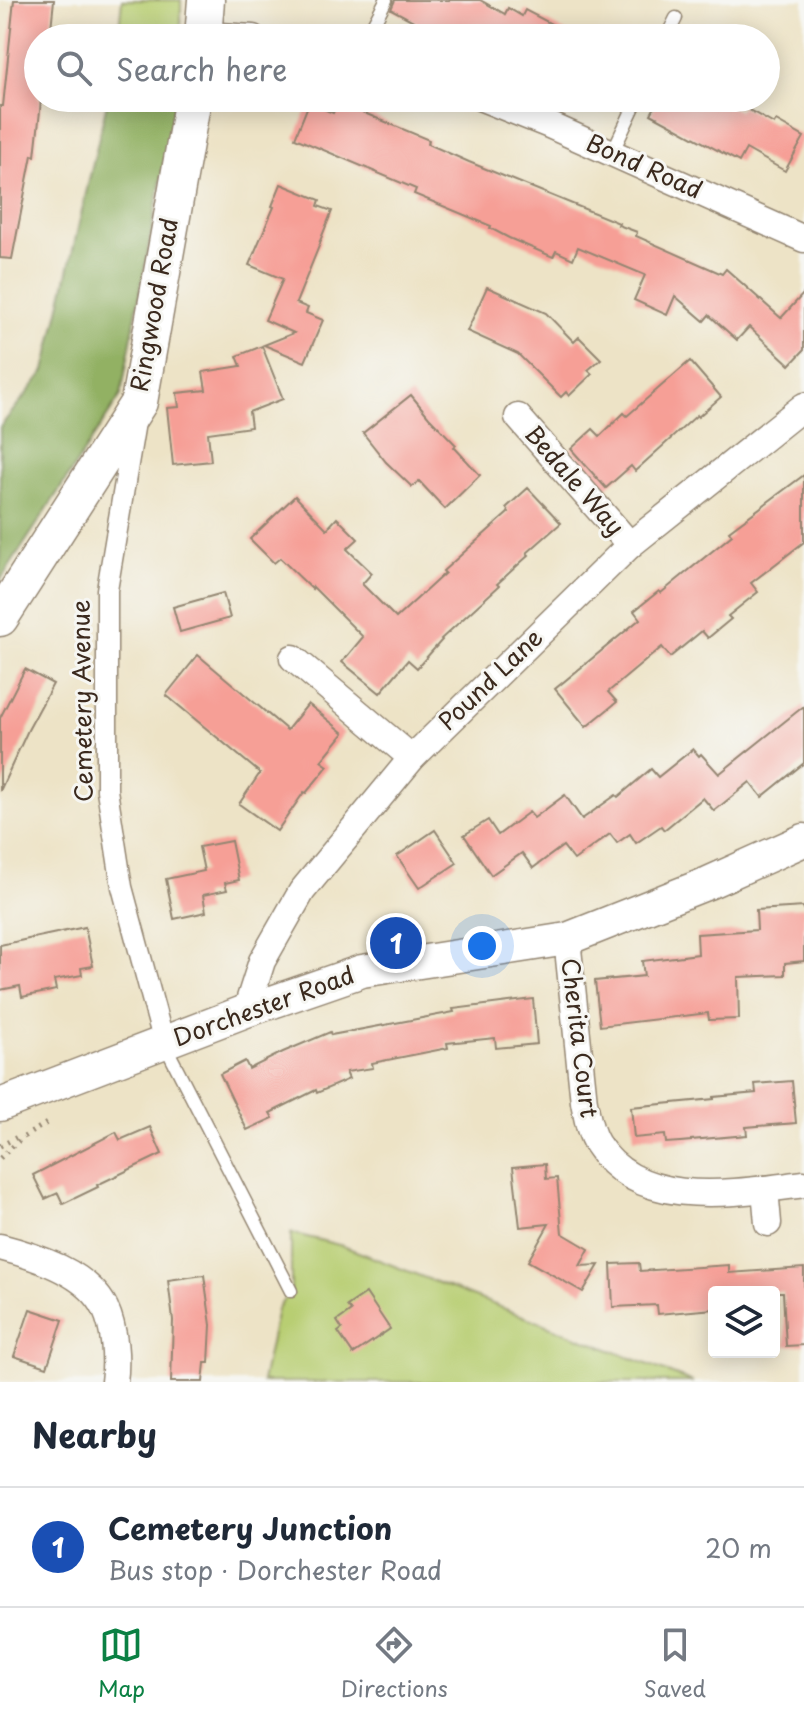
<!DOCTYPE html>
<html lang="en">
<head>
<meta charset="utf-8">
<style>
  body { margin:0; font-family:"Playpen Sans",sans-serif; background:#f6f6f7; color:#1f2937 }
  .controls { position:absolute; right:24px; bottom:24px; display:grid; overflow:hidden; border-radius:8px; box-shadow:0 4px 20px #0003 }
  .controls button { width:72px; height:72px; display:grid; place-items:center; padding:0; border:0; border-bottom:2px solid #e0e1e3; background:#fff; color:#1f2937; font:40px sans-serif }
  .you { position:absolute; left:482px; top:946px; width:28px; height:28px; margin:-20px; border:6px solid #fff; border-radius:50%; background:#1a73e8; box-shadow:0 0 0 12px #1a73e833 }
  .badge { display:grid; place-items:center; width:52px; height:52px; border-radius:50%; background:#0b8043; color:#fff; font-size:26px; font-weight:700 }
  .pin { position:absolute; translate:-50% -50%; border:4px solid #fff; box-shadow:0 2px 8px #0006 }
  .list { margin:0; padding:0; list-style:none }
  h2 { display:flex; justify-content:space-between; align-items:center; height:104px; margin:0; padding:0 32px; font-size:34px }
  h2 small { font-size:26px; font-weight:400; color:#747a83 }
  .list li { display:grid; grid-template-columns:52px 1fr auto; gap:24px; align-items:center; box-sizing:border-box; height:120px; padding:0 32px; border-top:2px solid #e0e1e3 }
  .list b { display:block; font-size:30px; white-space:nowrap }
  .list p { margin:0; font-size:26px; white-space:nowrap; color:#747a83 }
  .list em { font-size:26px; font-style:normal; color:#747a83 }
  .icon { flex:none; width:44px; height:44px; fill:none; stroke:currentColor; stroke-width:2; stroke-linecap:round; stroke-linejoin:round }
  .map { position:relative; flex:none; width:804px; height:1382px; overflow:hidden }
  .search { position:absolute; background:#fff; box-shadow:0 4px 20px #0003; left:24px; right:24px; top:24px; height:88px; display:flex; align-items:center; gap:20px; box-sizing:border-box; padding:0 28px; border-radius:44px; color:#747a83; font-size:30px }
  .sheet { height:224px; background:#fff }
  nav { display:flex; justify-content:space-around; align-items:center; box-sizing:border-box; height:112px; border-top:2px solid #e0e1e3; background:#fff; font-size:22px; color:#747a83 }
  nav a { display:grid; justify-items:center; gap:4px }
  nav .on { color:#0b8043 }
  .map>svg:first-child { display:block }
</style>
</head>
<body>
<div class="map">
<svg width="804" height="1382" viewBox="0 0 804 1382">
  <rect width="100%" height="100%" fill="#f6f6f2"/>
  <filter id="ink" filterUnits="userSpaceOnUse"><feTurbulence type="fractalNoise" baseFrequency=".0125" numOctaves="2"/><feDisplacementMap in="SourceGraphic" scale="16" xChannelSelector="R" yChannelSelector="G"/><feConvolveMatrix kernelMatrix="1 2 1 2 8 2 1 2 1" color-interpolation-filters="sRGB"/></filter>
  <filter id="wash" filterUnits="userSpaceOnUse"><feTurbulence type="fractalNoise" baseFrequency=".006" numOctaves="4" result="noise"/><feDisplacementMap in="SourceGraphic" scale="32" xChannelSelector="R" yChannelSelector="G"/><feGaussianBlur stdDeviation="1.8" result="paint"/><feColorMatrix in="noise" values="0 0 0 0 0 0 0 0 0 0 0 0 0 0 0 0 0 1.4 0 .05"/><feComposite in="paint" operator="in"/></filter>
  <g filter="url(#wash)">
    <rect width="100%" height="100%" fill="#ede3c6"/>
    <g fill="#b8ce72" stroke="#7a7c48" stroke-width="2">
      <path d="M122,0h59v38h-63z"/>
      <path d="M291,1233l52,13 350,136h-431l15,-73 14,-18z"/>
    </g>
    <path fill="#92b164" stroke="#666e41" stroke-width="2" d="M108,98h68l-55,297 -121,186v-154l45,-56z"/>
    <g id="blocks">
      <g fill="#f69f96">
        <path d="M14,0h40l-4,38h-12v60h3l-1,13 -5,45 -3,-1 -20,104 -12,-1v-152h3z"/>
        <path d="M395,0h85l25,14 3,-6 14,8 3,-6 53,28h-121l-24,-14 -3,6 -39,-21z"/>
        <path d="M660,98h54l25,13 3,-5 32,18 2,-3 28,16 -19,34 -39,-22 -7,13 -88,-48z"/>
        <path d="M338,102l91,38 -1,4 41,18 150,61 -1,2 19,7 -1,4 86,38 4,-5 55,49 23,-25v57l-14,15 -41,-38 -12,13 -28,-25 -5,6 -29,-25 -8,19 -33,-15 11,-25 -67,-28 -5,12 -17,-8 -3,6 -44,-19 -19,-10 1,-2 -77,-32 2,-5 -121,-51 14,-35 24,10z"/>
        <path d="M281,184l39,16 -2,6 14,5 -12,30h1l-25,62 12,5 -2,5 17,7 -18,42 -41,-17 30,-12 -29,-13 18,-41 -34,-14 25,-58 -2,-1z"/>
        <path d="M487,287l59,26 28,29 5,-5 22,22 -13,11 4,4 -23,22 -3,-4 -5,5 -43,-43 -51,-23z"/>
        <path d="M262,346l21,53 -34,13 2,15 -43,6 3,28 -38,4 -6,-57 12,-1 -2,-14 29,-3 -3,-18 38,-6 -4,-10z"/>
        <path d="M690,361l31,36 -23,20 -1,-2 -62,56 -4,-5 -25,22 -35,-39 22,-20 7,7 24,-23 3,3z"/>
        <path d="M411,395l18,22 27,28 -2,2 26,28 -35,34 -26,-28 -7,6 -26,-25 -23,-29z"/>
        <path d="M804,475v67l-53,41 7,9 -30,24 3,3 -23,19 -6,-7 -32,26 -8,-10 -54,45 9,10 -31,25 -31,-38 85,-70 -6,-8 25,-20 2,2 71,-58 -3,-4z"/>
        <path d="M528,488l33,35 -34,30 2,2 -32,29 2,2 -58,53 1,1 -25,28 -9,-8 -28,33 -38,-31 21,-25 -50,-50 -1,2 -32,-31 -6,5 -24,-24 45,-43 32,33 10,-11 21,21 -11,10 25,24 -10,11 34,34 49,-45 -2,-2 66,-59 -3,-4z"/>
        <path d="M223,593l7,25 -50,14 -7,-25z"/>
        <path d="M198,655l89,75 21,-26 36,29 -23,28 7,5 -22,27 -2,-1 -27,39 -38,-27 21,-31 -94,-78z"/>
        <path d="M25,669l28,15 -25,46 -28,61v-73z"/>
        <path d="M804,706v57l-42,34 -12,-15 -36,29 -11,-13 -39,32 -3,-4 -25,17 -6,-9 -13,9 -7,-9 -36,26 -11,-14 -30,22 -11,-15 -31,22 -27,-40 24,-15 10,15 31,-23 5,6 31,-23 17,24 34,-24 2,2 33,-28 7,8 35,-28 6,7 2,-2 18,20z"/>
        <path d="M435,830l22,33 -38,25 -22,-32z"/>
        <path d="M231,841l8,39 -14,3 2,7 -24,5 3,17 -32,7 -8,-40 38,-8 -5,-24z"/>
        <path d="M804,907v54l-19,2v12l-47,2 1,42 -30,1 -1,-7 -108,13 -5,-45 49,-5 -2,-15 56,-7 -1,-20 60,-4 -1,-20z"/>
        <path d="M85,927l8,39 -12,2 1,7 -28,5 2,10 -34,7 -2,-11 -20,4v-45z"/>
        <path d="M533,999l4,45 -41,4 -1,-10 -48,5 1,5 -76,15 1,5 -27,4 3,7 -32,14 -1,-3 -46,23 3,5 -26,12 -27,-56 25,-13 4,8 34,-17 47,-20 1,3 123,-23 -1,-3z"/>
        <path d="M792,1081l4,42 -50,4 1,8 -56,5v1l-11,1 -14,1 -1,-8 -31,3 -3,-31 83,-8v-2l42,-4 -1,-9z"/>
        <path d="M150,1127l12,27 -65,31 1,2 -35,17 -5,-11 -13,6 -12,-24 83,-43 4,8z"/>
        <path d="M545,1164l1,15 11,-1 5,55 27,16 -9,17 19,-1 -16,27 -55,-31 21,-37 -29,3 -7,-60z"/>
        <path d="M639,1263l1,8 89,-6v8l75,-5v77l-18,1 -3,-54h-69v17l-56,5 -1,-9 -44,2 -2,-43z"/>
        <path d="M204,1275l7,50 -2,38h-4l-2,19h-32l2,-62 -5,-40z"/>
        <path d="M366,1293l24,36 -37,25 -15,-22 4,-3 -5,-8 14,-10 -4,-5z"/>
        <path d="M30,1309l33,11 -16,47 -33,-11z"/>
      </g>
    </g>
  </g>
  <g filter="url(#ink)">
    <use href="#blocks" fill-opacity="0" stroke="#948672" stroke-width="2"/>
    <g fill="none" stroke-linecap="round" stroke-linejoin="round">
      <defs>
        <g id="service">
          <path d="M366,38l20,-38"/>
          <path d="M666,38l10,-20"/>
          <path d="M612,153l26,-55"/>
          <path d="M164,1043l127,248"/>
        </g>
        <path id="pedestrian" d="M135,422l-28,168v200l15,97 42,156"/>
        <g id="minor">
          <path d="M204,35l49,3"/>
          <path d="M482,98l65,26 257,115"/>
          <path d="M518,417l112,128"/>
          <path d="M293,658l119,100"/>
          <path d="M567,939l17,163c3,14 5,30 13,42 43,68 141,48 207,40"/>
          <path d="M246,1011l16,-50 40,-70 110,-133 218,-213 174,-139"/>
          <path d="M765,1189l3,34"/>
          <path d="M0,1247c35,9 88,26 105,61 10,21 12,52 9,74"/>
        </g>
        <path id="tertiary" d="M0,1105l246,-94 116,-40 205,-32 141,-56 96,-43"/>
        <g id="secondary">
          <path d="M203,38l3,-38"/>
          <path d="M0,618l139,-216 54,-304"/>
        </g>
      </defs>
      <use href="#service" stroke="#948672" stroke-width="15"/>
      <use href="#pedestrian" stroke="#948672" stroke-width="23"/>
      <use href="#minor" stroke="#948672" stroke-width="29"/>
      <use href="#tertiary" stroke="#948672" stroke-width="35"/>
      <use href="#secondary" stroke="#948672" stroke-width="39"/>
      <g stroke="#948672" stroke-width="5" stroke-dasharray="2 6" stroke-linecap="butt">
        <path d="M0,1146l21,-11"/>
        <path d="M0,1158l22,-20 28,-17"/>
      </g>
      <use href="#service" stroke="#fff" stroke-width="12"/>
      <use href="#pedestrian" stroke="#fff" stroke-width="20"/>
      <use href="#minor" stroke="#fff" stroke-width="26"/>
      <use href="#tertiary" stroke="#fff" stroke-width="32"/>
      <use href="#secondary" stroke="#fff" stroke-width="36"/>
    </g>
  </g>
  <g text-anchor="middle" stroke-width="6" stroke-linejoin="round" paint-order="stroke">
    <g font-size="24" fill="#3b2a1e" stroke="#f6f6f2">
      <text transform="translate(644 167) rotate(24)" y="8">Bond Road</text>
      <text transform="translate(155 305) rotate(-80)" y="8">Ringwood Road</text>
      <text transform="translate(574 481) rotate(49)" y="8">Bedale Way</text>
      <text transform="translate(491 680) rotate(-44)" y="8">Pound Lane</text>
      <text transform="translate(83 701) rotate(-91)" y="8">Cemetery Avenue</text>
      <text transform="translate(264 1007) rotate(-20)" y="8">Dorchester Road</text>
      <text transform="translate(579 1038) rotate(83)" y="8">Cherita Court</text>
    </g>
  </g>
</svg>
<div class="controls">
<button><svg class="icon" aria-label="layers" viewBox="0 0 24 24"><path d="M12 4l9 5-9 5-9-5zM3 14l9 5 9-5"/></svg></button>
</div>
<div class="you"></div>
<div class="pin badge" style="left:396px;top:943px;background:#1a4fb4">1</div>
<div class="search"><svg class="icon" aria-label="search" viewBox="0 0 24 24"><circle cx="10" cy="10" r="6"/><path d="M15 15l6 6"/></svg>Search here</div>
</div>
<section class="sheet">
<h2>Nearby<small></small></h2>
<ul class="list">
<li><span class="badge" style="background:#1a4fb4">1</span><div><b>Cemetery Junction</b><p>Bus stop · Dorchester Road</p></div><em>20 m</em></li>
</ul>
</section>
<nav>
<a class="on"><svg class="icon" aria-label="map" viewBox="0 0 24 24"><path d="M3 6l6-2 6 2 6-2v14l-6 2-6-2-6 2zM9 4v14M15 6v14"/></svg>Map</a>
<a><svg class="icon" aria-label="directions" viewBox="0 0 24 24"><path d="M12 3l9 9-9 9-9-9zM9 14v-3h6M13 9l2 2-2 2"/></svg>Directions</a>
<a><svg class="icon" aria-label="saved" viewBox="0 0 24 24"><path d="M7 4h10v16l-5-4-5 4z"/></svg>Saved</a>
</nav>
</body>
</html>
